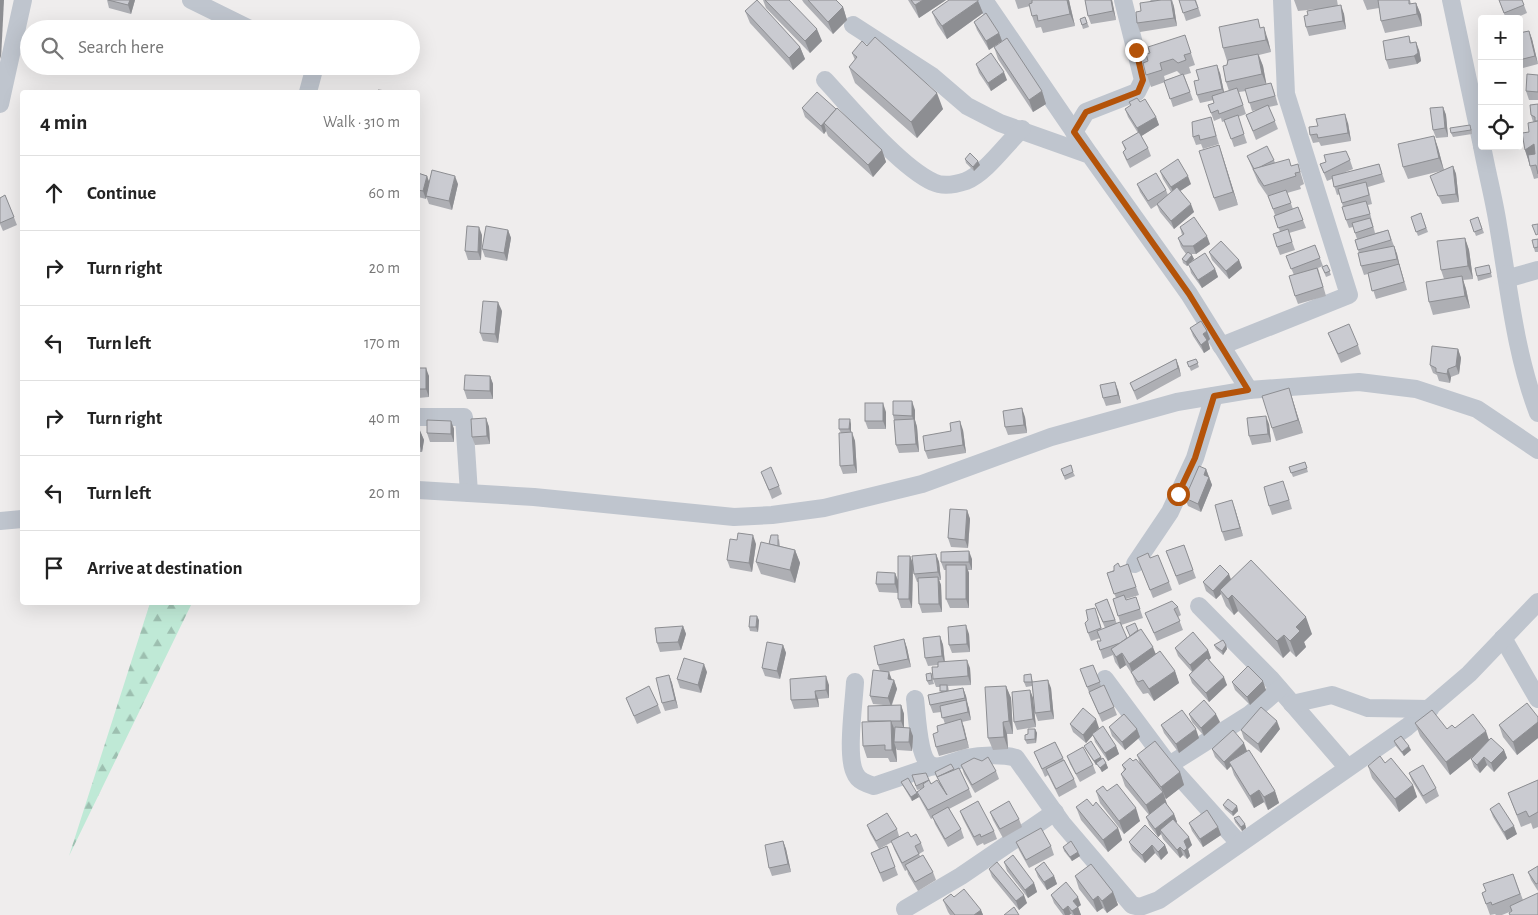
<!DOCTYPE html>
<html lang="en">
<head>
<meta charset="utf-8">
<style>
  body { margin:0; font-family:"Alegreya Sans",sans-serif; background:#f2f2f2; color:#222 }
  .controls { position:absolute; right:15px; top:15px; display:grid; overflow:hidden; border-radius:5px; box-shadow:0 5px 20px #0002 }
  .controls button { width:45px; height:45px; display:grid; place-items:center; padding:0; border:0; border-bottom:1px solid #e0e0e0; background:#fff; color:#222; font:25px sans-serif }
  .stop { position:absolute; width:15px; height:15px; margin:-11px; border:4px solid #b45309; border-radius:50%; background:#fff }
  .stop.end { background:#b45309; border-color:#fff; box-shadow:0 1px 5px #0008 }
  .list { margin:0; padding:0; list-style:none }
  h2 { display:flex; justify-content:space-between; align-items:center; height:65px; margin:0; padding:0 20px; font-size:21px }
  h2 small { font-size:16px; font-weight:400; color:#767676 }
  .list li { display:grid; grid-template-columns:32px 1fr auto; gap:15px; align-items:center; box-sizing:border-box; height:75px; padding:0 20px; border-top:1px solid #e0e0e0 }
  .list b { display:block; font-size:19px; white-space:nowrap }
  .list em { font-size:16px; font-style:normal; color:#767676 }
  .icon { flex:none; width:28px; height:28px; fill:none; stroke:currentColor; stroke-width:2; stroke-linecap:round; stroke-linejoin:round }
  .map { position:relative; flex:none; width:1538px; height:915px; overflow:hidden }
  .search { position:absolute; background:#fff; box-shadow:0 5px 20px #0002; left:20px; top:20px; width:400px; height:55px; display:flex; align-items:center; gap:12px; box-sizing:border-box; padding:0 18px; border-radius:28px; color:#767676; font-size:19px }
  .panel { position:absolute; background:#fff; box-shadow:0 5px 20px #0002; left:20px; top:90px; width:400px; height:515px; border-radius:5px }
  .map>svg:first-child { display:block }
</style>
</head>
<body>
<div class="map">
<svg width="1538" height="915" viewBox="0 0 1538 915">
  <defs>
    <pattern id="forest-firs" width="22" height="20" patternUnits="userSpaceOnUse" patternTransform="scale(1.25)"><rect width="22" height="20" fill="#bfe9d6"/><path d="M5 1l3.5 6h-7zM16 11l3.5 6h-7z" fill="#9dbfb0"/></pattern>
  </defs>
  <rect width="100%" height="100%" fill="#efeded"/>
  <path fill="url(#forest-firs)" d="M150,602l42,1 -123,253 81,-253z"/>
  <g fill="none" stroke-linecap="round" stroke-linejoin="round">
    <g stroke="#bfc5ce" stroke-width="18">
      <path d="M191,0l59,29"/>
      <path d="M984,0l106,155"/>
      <path d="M1451,0l31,146"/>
      <path d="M853,25l79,51 35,30 33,17 90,32 99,139 60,96"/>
      <path d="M825,80c26,28 75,87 108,102 10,5 24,2 33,-1 21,-9 39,-36 56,-52"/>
      <path d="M308,92l7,-26"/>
      <path d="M0,104l23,-104"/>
      <path d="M1074,132l12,-20 51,-20 6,-12 -20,-80"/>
      <path d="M1482,146c5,27 12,53 16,79 11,63 17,128 40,188"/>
      <path d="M1506,274l7,3 25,-7"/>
      <path d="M1221,346l128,-51 -63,-201 -4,-94"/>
      <path d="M418,417h46l5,76"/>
      <path d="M418,490l116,7 200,20 38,-2 52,-7 98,-24 129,-47 126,-35 72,-12 110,-8 57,7 61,20 61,41"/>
      <path d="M0,521l22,-2"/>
      <path d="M1135,564l35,-52 25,-54 19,-62"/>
      <path d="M1199,606l71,72 77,89"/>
      <path d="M1503,638l35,61"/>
      <path d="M1105,679l64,86 70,78"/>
      <path d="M855,682c-1,21 -9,74 0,91 3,8 12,11 19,13l59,-20"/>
      <path d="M915,699c2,14 3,61 17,67 9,3 24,-6 34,-8 15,-3 36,-4 50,0l46,65 70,82 8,2 19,-7 248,-173 62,-53 69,-72"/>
      <path d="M1292,704l40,-9 36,13 62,1"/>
      <path d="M1169,765l81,-51 29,-25"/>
      <path d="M905,909l56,-33 94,-64"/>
    </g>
  </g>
  <g fill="#aeafb4" fill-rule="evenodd">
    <path d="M107,0h28l-4,14 -22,-6z"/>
    <path d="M763,0h26l33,41 -12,12 -44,-45z"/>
    <path d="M802,0h34l7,7 4,13 -14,14 -29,-31z"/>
    <path d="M908,0h38l-27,18z"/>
    <path d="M1015,0h54l6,26 -32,7 -2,-6 -5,1 -4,-12 -2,-10 -12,3z"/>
    <path d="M1085,0h27l4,20 -25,4 -3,-8z"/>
    <path d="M1150,0h22l2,7 3,19 -37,6 -3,-9 4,-12 10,-10z"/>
    <path d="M1179,0h17l5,16 -15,5z"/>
    <path d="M1294,0h43l1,6 6,8 2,15 -37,7 -3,-9 2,-12 9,-6 -19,2z"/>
    <path d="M1363,0h47l1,4 5,-1 5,12 1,11 -37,7 -4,-12 -2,-13 -12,2z"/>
    <path d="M1499,0h23l5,13 -14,6h-7z"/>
    <path d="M978,1l5,12 -36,26 -10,-15 -5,-12z"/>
    <path d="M745,11l55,36 5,12 -12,11 -43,-47z"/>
    <path d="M1085,17l4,10 -6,2 -3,-10z"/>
    <path d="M974,22l25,11 3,8 -13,9 -12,-20z"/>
    <path d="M1261,28l7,12 3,12 -12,3 4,11 3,18 5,-1 3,8 4,14 -9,2 9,22 -22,11 -10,-25 11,-5 -5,1 -6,-20 -7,1 7,22 -8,3 9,26 -13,4 -9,-26 -3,1 -1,-4 -7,3 -6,-16 6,-2v-3l-14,3 -3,-8 23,-22 4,19 5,-1 -3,-9 1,-21 -4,-13z"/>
    <path d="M1529,31l3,8 6,25 -19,5v-36z"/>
    <path d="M1409,36l2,7 8,7 2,11 -4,3 -28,5 -3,-9z"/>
    <path d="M994,47l48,44 4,13 -13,8 -35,-53z"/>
    <path d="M1189,47l6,18 -6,2 2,6 -7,2 9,25 -20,7 -8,-25 -14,5 -8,-24zM1177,71l4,4 -16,5 -1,-4z"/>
    <path d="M852,53l91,56 -26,29 -62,-55 -6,-16 6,-7z"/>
    <path d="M976,64l31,16 -16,11 -12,-18z"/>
    <path d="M1538,75v25h-9l-3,-9z"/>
    <path d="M1129,102h11l16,15 3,8 -18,11 7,12 3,8 -21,12 -4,-8 -3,-8 2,-2 -3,-8 16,-9 -10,-16 -3,-8 6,-3z"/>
    <path d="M1538,104v74l-4,1 -9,-29 4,-18 4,-10 -2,-7z"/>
    <path d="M1443,107l3,8 2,22 -12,1 -3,-8z"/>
    <path d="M802,108l80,42 4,12 -13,15 -45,-41 -2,-5 -2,3 -19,-17z"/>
    <path d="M1211,117l8,27 -16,5 -2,-5 -5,1 -3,-8z"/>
    <path d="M1348,123l3,18 -30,5 -2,-4 -6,1 -3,-8z"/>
    <path d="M1472,129v5l-19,3 -2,-4z"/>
    <path d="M1434,136l4,12 6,22 9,-4 3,8 3,28 -17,2 -12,-28 11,-5 -33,8 -5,-12z"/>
    <path d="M1219,145l19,60 -19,6 -5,-13z"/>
    <path d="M1247,156l27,4 1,3 16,3 7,-2 6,20 -4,2 1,3 -14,4 6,16 5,-2 8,21 -17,5 6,17 -15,5 -3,-8 3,-15 -5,-17 -6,-17 -11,-16z"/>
    <path d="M965,159l15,6 -6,6 -8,-8z"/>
    <path d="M1350,160l3,9 -10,4 36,-9 6,18 -17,5 4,17 -4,1 7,28 13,-3 9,24 3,13 7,23 -31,9 -8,-25 -4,1 -3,-9 -2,-13 -4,-13 2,-1 -4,-12 -4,1 -3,-8 -6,-26 -3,1 -5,-16 -5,2 -7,-17z"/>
    <path d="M1160,171l31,13 -11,7 14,21 -20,17 -14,-17 -3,-7 -6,4 -11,-17 -3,-8 29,6 2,5 3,-3 -8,-13z"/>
    <path d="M418,173l9,3 2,7 29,1 -6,26 -23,-6 -3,-8v3l-8,-2z"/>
    <path d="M5,195l12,30 -14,6 -3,-7v-26z"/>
    <path d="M1421,213l7,19 -10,4 -7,-19z"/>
    <path d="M1478,217l6,16 -8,3 -6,-16z"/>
    <path d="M1180,227l30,17 -14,10h-5l3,5 -4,4 25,6 3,8 -16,11 -11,-15 -2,-8 -2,1 -4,-3 -1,-4 4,-5 -5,-7 -3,-9 4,-3z"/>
    <path d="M508,230l3,8 -4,23 -22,-4 -3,-8z"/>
    <path d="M482,235l-1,25h-13l-3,-9z"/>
    <path d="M1465,238l4,12 4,29 -10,1 3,9 4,19 -37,7 -4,-13 15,-23 -3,-9z"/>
    <path d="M1538,239v13h-3l-1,-4z"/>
    <path d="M1315,245l8,21 -5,2 8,28 -28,8 -3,-8 -1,-21 -8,-19z"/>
    <path d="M1209,252l30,8 3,8 -13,11 -17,-19z"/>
    <path d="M1327,265l4,10 -5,2 -4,-10z"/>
    <path d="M1489,265l3,12 -14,4 -1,-5z"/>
    <path d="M502,311l-4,32 -15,-2 -3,-8z"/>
    <path d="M1190,328l20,11 -2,2 2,8 -6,4 -11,-17z"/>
    <path d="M1328,333l30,12 3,9 -20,9z"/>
    <path d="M1458,349l3,9 -2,16 -8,3 -1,6 -11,-2 -2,-6 -4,-2 -3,-8z"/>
    <path d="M1176,359l3,8 2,9 -44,24 -7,-17z"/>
    <path d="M1196,359l3,8 -8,4 -4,-9z"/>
    <path d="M418,368l11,8v21l-11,1z"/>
    <path d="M490,376l3,8v15h-26l-3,-9z"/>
    <path d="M1289,388l14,45 -27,8 -4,-13z"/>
    <path d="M1118,390l3,13 -15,3 -3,-8z"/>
    <path d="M915,410v10l2,7 2,25 -20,1 -3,-8 -2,-25 -1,-5z"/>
    <path d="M886,412v17h-18l-3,-8z"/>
    <path d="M1025,417l2,16 -19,2 -3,-8z"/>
    <path d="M486,418l3,9 1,17 -15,1 -3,-8z"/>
    <path d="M451,421l3,8v13h-24l-3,-9z"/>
    <path d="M851,424v9l4,8 2,32 -14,1 -3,-8 1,-33 -2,-4z"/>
    <path d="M1269,424l2,18 -19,3 -3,-9z"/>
    <path d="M418,427l6,13 -2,12h-4z"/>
    <path d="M963,430l3,23 -38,6 -3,-8 26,-20z"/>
    <path d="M1305,462l3,10 -15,5 -4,-10z"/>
    <path d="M1061,469l12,3 2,4 -10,4z"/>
    <path d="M1206,469l6,16 -11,27 -13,-6 -3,-8z"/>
    <path d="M761,472l18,14 3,8 -10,5z"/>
    <path d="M1286,489l6,20 -20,6 -3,-9z"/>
    <path d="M1235,509l8,27 -18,5 -3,-9z"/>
    <path d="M967,510l3,9 -2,29 -17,-1 -3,-9z"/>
    <path d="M779,539l1,7 15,4 5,13 -5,20 -34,-9 -5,-12 13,-18z"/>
    <path d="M756,544l-4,28 -22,-4 -3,-8z"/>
    <path d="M1184,545l12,33 -17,7 -13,-34z"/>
    <path d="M936,554l3,8 2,18h-2l2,5 1,27 -20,1 -3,-9 -1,-22h-1l-3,-8 -1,-9 -1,43h-11l-3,-9v-6l-19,-1 -3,-8 19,-11 3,7 12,-24 3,8z"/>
    <path d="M1137,558h13l19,24 3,8 -19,8z"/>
    <path d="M972,559v11h-4l1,3v35h-19l-4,-9v-29h-2l-3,-8z"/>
    <path d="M1128,564l11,31 -13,4v1l10,-3 7,21 -22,7 -8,-26 3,-1 -9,-25z"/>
    <path d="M1231,579l81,55 -8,8 2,5 -10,10 -6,-6 -7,7 -45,-47 -4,4 -8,-9 -5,-12 -5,5 -10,-8 -3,-9z"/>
    <path d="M1107,599l10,25 10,14 11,-8 18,24 19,17 4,12 -25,18 -6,-8 -5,1 -7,-10 -4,-10 -6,-9 -6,4 -5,-7 -2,-7 -10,4 -6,-18h4l-1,-3 -9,3 -3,-8 10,-17 4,14 3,-2 -10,-24z"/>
    <path d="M1178,607l3,8 -3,2 5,13 -26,11 -12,-28z"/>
    <path d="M759,620l-1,12 -8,-1 -1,-4z"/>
    <path d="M683,626l3,8 -5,16 -21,2 -3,-9z"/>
    <path d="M969,634l1,18 -18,1 -3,-8z"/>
    <path d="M940,636l3,9 2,17 25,6 1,17 -23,1 1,5 14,-3 3,8 5,24 -9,2 7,26 -30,8 -3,-9 2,-15 7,-8 -4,-12 -8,1 -3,-8 11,-13 -1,-5h-4l-3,-8 5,-14 -10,1 -3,-8z"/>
    <path d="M904,639l3,9 4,19 -23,5 4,8h2l3,9 -5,16h9l3,9v13l9,9 -1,15 -15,-1 -1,-2 1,14h-7l-2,-4h-21l-4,-12 5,-24 15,-17 -10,-1 -3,-8 10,-25 -2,-6z"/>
    <path d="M783,645l3,8 -6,26 -15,-3 -3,-8z"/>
    <path d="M1214,645h12l1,4 -4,6 -7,-6z"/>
    <path d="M1175,648l33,2 3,8 -2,2 18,25 -18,17 -17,-19 -3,-8 3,-3 -14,-16z"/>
    <path d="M1093,665l8,21 13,21 3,8 -15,7 -12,-27 -10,-26z"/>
    <path d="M707,672l-6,21 -21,-5 -3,-9z"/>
    <path d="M931,673l3,11 -5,1 -2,-4z"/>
    <path d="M669,675l3,8 6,25 -13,3 -3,-8z"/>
    <path d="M1032,679l1,3 18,6 3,31 -16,2 -3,-8 -3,-27 -6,1 -2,-5z"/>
    <path d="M1232,682l34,8 -16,15 -15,-15z"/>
    <path d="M829,685v13l-11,1 1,8 -25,2 -3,-9z"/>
    <path d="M1006,686l5,12 2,36h-6l1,15 -15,1 -5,-12z"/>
    <path d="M1030,690l3,8 3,29 -19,3 -3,-8z"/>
    <path d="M626,698l32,7 3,8 -24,11z"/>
    <path d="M1189,714l31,8 -16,14 -12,-14z"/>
    <path d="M1538,722v16l-21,17 -14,-18 -4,-12z"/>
    <path d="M1415,723l32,6 8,-1 34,11 15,11 3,8 -13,14 -7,-7 -7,8 -6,-6 -3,-8 2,-3 -23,19 -30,-39z"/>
    <path d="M1070,724l29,4 -3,3 20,15 3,8 -11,7 -13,-19 -2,-7 -7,8 -13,-11z"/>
    <path d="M1161,725l38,13 -20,15 -15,-20z"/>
    <path d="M1109,727l28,2 3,8 -15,13 -13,-14z"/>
    <path d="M1035,729l2,4 -1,10 -9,1 -2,-4 3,-6z"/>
    <path d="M1280,729l-19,24 -17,-14 -3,-9z"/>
    <path d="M1394,741l17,9 -7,6 -9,-11z"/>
    <path d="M1055,742l9,18 10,19 3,8 -18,10 -11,-22 -3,2 -11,-25z"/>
    <path d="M1084,746l17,11 1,2 4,4 2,5 -6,4 -5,-8 -1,1 -10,-15z"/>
    <path d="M1212,749l35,2 28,40 4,12 -11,7 -4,-8 -10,6 -20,-33 -3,-9 -4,4 -12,-13z"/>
    <path d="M1137,755l43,17 4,13 -18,14 -2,-2 3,8 7,9 3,8 -1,1 16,22 -4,4 2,7 -3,3 -4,-4 -3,3 -17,-19 -2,-5 -3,3 -9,-12 -3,-8 3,-2 -24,-29 -4,-12 3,-4 -2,-5 11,-4 7,3z"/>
    <path d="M1067,756l26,9 3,8 -16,9 -10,-18z"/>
    <path d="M1385,763l28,22 4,12 -18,15 -27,-34 -4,-12z"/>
    <path d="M961,765l35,6 3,8 -24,14 -11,-19z"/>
    <path d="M954,769l15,20 3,8 -23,12 12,20 3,9 -16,9 -13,-23 -2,-6 -2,1 -12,-22 -7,4 -9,-15 -2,-4 16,10 7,-4 -7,2 -5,-15 17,5 2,4h9l-5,-12z"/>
    <path d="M1409,773l27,15 3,8 -13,8 -14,-23z"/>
    <path d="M1538,780v47l-5,2 -2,-6 -10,4 -13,-34z"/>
    <path d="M1096,791l44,30 -16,13 -24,-31z"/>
    <path d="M1223,805l14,1 1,5 -5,5 -8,-7z"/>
    <path d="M1076,807l42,21 4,12 -14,12 -27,-32z"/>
    <path d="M1490,809l27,25 -10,6 -14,-23z"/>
    <path d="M960,811l34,20 3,8 -13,6 -1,-2 -6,3 -14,-27z"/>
    <path d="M990,812l29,7 3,8 -19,11 -10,-18z"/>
    <path d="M1234,818l11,6 1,4 -4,3 -7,-9z"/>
    <path d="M1189,823l29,4 3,8 -18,12 -11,-16z"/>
    <path d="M867,825l30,4 2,7 12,1 10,6 3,8 -5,3 1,2 13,16 3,8 -18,11 -10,-17 -1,-4 -2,1 -11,-22 -2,-7 -13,7 8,-3 11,29 -15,7 -12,-29 8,-4 -9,-16z"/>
    <path d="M783,841l3,8 5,23 -19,4 -3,-8z"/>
    <path d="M1016,842l35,4 3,9 -25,13 -10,-18z"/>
    <path d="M1129,842l36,3 3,8 -7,7 -6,-7 -10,10 -13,-13z"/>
    <path d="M1063,847l15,5 2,4 -8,5 -8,-10z"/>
    <path d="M1004,862l30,21 3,9 -9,6 -21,-27z"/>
    <path d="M1538,866v25l-7,-11 -3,-8z"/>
    <path d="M989,869l38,34 -8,7 -27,-33z"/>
    <path d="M1035,869l19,7 3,8 -10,6 -9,-13z"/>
    <path d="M1513,874l10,26 -11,11 -10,4h-6l-1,-1 -5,1 -8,-22 4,-2z"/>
    <path d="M1075,876l38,16 5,13 -11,8 -4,-5 -6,4 -18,-23z"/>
    <path d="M1051,895l30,10 -3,2 3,8h-9l-1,-1 -2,1h-6l-9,-12z"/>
    <path d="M954,897l27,13 2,5h-33l-2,-3 -5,-12z"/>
  </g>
  <g fill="#8d8e92">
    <path d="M0,0h4l-3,59 -1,-3z"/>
    <path d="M130,0h5l-4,14 -3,-9z"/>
    <path d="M923,0h23l-27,18 -4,-13z"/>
    <path d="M1067,0h2l1,5 5,21 -5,-12z"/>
    <path d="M1111,0h1l4,20 -3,-9z"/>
    <path d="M1172,0l2,7 3,19 -3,-8z"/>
    <path d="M978,1l5,12 -36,26 -5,-13z"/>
    <path d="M1416,3l5,12 1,11 -5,-12z"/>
    <path d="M1341,5l3,9 2,15 -3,-8z"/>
    <path d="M843,7l4,13 -14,14 -5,-12z"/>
    <path d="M1264,27l4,13 3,12 -5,-12z"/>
    <path d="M817,29l5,12 -12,12 -5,-12z"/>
    <path d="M1529,31l3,8 6,25 -3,-8z"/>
    <path d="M999,33l3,8 -13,9 -3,-9z"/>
    <path d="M1416,42l3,8 2,11 -4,3 -3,-8z"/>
    <path d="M800,47l5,12 -12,11 -4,-12z"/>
    <path d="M1258,54l5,12 4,21 -5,-13z"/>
    <path d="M1217,65l3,8 5,24 -3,-8z"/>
    <path d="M1004,72l3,8 -16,11 -3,-8z"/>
    <path d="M1042,91l4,13 -13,8 -4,-12z"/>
    <path d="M937,93l6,16 -26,29 -6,-16z"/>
    <path d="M1443,107l3,8 2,22 -3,-9z"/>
    <path d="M1345,114l3,9 3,18 -3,-8z"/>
    <path d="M1156,117l3,8 -19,12 -3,-9z"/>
    <path d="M824,123l2,8 -2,3 -3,-8z"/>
    <path d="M1434,136l4,12 6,23 -5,-13z"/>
    <path d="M1534,144l4,12 -9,6 -4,-12z"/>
    <path d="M1219,145l4,12 15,48 -5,-13z"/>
    <path d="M882,150l4,12 -13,15 -5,-12z"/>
    <path d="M978,161l2,4 -6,6 -1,-4z"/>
    <path d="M1453,166l3,8 3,28 -3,-8z"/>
    <path d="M427,176l3,8 -4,15 -3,-8z"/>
    <path d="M455,176l3,8 -6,26 -3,-9z"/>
    <path d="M1188,176l3,8 -17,11 -3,-8z"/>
    <path d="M1191,204l3,8 -20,17 -3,-8z"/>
    <path d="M479,227l3,8 -1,25 -3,-8z"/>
    <path d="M508,230l3,8 -4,23 -3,-8z"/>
    <path d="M1207,236l3,8 -14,10 -3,-8z"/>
    <path d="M1465,238l4,12 4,29 -5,-13z"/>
    <path d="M1394,246l3,8 3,13 7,23 -10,-31z"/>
    <path d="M1192,255l2,4 -7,7 -1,-4z"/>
    <path d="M1239,260l3,8 -13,11 -3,-8z"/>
    <path d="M1215,269l3,8 -16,11 -4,-8z"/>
    <path d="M1462,276l4,13 4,19 -5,-12z"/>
    <path d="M498,302l4,9 -4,32 -3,-9z"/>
    <path d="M1207,331l3,8 -2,2 2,8 -6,4 -3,-8 2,-11z"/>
    <path d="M1458,349l3,9 -2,16 -3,-8z"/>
    <path d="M1176,359l3,8 2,9 -3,-8z"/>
    <path d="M426,368l3,8v21l-3,-8z"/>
    <path d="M1448,369l3,8 -1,6 -3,-9z"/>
    <path d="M490,376l3,8v15l-3,-8z"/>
    <path d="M1115,382l3,8 3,13 -3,-8z"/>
    <path d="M1289,388l4,13 10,32 -5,-13z"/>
    <path d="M912,401l3,9v10l2,7 2,25 -3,-8 -1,-20 -3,-8z"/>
    <path d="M883,403l3,9v17l-3,-8z"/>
    <path d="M1022,408l3,9 2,16 -3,-8z"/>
    <path d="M1266,416l3,8 2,18 -3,-8z"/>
    <path d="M486,418l3,9 1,17 -3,-8z"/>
    <path d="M850,419l1,5v9l-2,-4z"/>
    <path d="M451,421l3,8v13l-3,-8z"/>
    <path d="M960,421l3,9 3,23 -3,-8z"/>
    <path d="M419,428l5,12 -2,12 -4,-12z"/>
    <path d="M852,432l3,9 2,32 -3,-8z"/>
    <path d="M1206,469l6,16 -11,27 -3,-8 6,-29z"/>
    <path d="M1232,500l3,9 8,27 -3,-8z"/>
    <path d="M967,510l3,9 -2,29 -3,-8z"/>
    <path d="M753,535l3,9 -4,28 -3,-9z"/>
    <path d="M795,550l5,13 -5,20 -5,-13z"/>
    <path d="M969,551l3,8v11l-3,-8z"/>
    <path d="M936,554l3,8 2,18 -3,-8z"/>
    <path d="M910,556l3,8 -1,44 -3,-9z"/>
    <path d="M966,565l3,8v35l-3,-9z"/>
    <path d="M895,573l3,8v12l-3,-9z"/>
    <path d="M1229,574l3,8 -12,8 1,4 -5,5 -3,-8z"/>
    <path d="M938,577l3,8 1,27 -3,-8z"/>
    <path d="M1232,595l6,16 -4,4 -6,-16z"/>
    <path d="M757,616l2,4 -1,12 -2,-5z"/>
    <path d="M1306,617l6,17 -8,8 2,5 -10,10 -6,-16 6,-14z"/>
    <path d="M966,625l3,9 1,18 -3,-8z"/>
    <path d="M683,626l3,8 -5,16 -3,-8z"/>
    <path d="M1284,635l6,16 -7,7 -6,-17z"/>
    <path d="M940,636l3,9 2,20 -3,-9z"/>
    <path d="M904,639l3,9 4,19 -3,-8z"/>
    <path d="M783,645l3,8 -6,26 -3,-8z"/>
    <path d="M1226,645l1,4 -4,6 -1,-4z"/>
    <path d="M1153,647l5,13 -25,14 -4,-10z"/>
    <path d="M1208,650l3,8 -18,15 -3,-8z"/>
    <path d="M1122,653l4,12 -6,4 -4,-12z"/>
    <path d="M967,660l3,8 1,17 -3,-9z"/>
    <path d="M704,664l3,8 -6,21 -3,-8z"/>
    <path d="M1175,671l4,12 -25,18 -5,-12z"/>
    <path d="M889,672l3,8 -4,-1z"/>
    <path d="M669,675l3,8 6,25 -3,-8z"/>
    <path d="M826,676l3,9v13l-3,-8z"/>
    <path d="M1224,677l3,8 -18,17 -3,-9z"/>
    <path d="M894,680l3,9 -6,17 -3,-8z"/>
    <path d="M1048,680l3,8 3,31 -3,-8z"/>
    <path d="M1263,681l3,9 -16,15 -3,-8z"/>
    <path d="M1006,686l5,12 2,36 -4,-13z"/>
    <path d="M963,688l3,8 2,10 -3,-8z"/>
    <path d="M1030,690l3,8 3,29 -3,-8z"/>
    <path d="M815,691l3,8 1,8 -3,-8z"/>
    <path d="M966,700l3,8 2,12 -3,-8z"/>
    <path d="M901,705l3,9v15l-3,-8z"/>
    <path d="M1216,714l4,8 -16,14 -3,-8z"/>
    <path d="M961,719l3,8 5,21 -3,-9z"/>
    <path d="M1096,719l3,9 -13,15 -3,-8z"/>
    <path d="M891,721l5,12 -2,9 2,6 1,14 -5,-12z"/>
    <path d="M1277,721l3,8 -19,24 -3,-9z"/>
    <path d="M1003,722l4,12 1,15 -4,-12z"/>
    <path d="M1538,722v16l-21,17 -4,-13z"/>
    <path d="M910,728l3,8 -1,15 -3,-9z"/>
    <path d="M1035,729l2,4 -1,10 -1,-4z"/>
    <path d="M1137,729l3,8 -15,13 -3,-8z"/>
    <path d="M1196,729l3,9 -20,15 -3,-9z"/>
    <path d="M1486,731l4,12 -40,32 -4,-13z"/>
    <path d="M1244,743l3,8 -18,11 2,4 -4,4 -3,-8z"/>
    <path d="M1116,746l3,8 -11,7 -3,-8z"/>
    <path d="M1409,746l2,4 -7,6 -2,-4z"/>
    <path d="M1504,750l3,8 -13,14 -3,-9z"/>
    <path d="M1101,757l1,4 -6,4 -2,-4z"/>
    <path d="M1484,757l3,8 -7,8 -3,-8z"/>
    <path d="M1106,763l2,5 -6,4 -2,-4z"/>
    <path d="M1180,772l4,13 -18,14 -5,-12z"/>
    <path d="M1413,785l4,12 -18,15 -4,-13z"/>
    <path d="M1259,790l5,12 -10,6 -4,-12z"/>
    <path d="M1275,791l4,12 -11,7 -4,-13z"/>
    <path d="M1163,792l4,12 -16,14 -5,-13z"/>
    <path d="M917,793l2,4 -7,4 -1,-4z"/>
    <path d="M1237,806l1,5 -5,5 -1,-4z"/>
    <path d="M1136,808l4,13 -16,13 -5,-13z"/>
    <path d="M1174,814l3,8 -15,11 -2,-3 1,4 -3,3 -3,-8z"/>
    <path d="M1245,824l1,4 -4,3 -1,-4z"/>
    <path d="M1514,826l3,8 -10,6 -3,-8z"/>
    <path d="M1218,827l3,8 -18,12 -3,-8z"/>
    <path d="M1118,828l4,12 -14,12 -5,-12z"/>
    <path d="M1189,837l3,8 -4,4 2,7 -3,3 -3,-8v-10z"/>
    <path d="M783,841l3,8 5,23 -3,-8z"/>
    <path d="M1152,845l3,8 -10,10 -3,-8z"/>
    <path d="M1165,845l3,8 -7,7 -3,-8z"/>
    <path d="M1180,847l3,8 -3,3 -3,-8z"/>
    <path d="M1078,852l2,4 -8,5 -2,-4z"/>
    <path d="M1054,876l3,8 -10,6 -3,-8z"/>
    <path d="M1034,883l3,9 -9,6 -3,-8z"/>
    <path d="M1113,892l5,13 -11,8 -5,-12z"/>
    <path d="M1024,895l3,8 -8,7 -3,-9z"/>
    <path d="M1098,896l5,12 -6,4 -4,-12z"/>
    <path d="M1078,897l3,8 -3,2 3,8h-7l-2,-4 1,-10z"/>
    <path d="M1068,906l3,8 -2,1h-4l-2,-5z"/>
    <path d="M981,910l2,5h-9z"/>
  </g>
  <g fill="#cacbd1" stroke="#8d8e92">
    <path d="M108,0h22l-2,5z"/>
    <path d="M757,0l43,47 -11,11 -44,-47z"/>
    <path d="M765,0h24l28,29 -12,12z"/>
    <path d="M808,0h28l7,7 -15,15z"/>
    <path d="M911,0h12l-8,5z"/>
    <path d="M949,0h29v1l-36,25 -10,-14z"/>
    <path d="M1032,0h35l3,14 -32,7 -1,-6 -5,1 -3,-12 3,-1z"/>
    <path d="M1085,0h26l2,11 -25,5z"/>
    <path d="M1161,0h10l3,18 -37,5 -1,-11 5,-1 -1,-8z"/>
    <path d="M1179,0h16l3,8 -15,5z"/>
    <path d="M1378,0h31v4l7,-1 1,11 -36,7z"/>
    <path d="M1499,0h23l2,5 -20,8z"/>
    <path d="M1341,5l2,16 -37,6 -2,-11 4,-1 -1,-4z"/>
    <path d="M986,13l13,20 -13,8 -12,-19z"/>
    <path d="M1085,17l2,6 -5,2 -2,-6z"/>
    <path d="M1258,19l2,9 4,-1 2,13 -43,8 -4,-21z"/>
    <path d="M1529,31l6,25 -16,4v-27z"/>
    <path d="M1185,35l6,18 -7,2 2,5 -8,3 -5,-4 -13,4 2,7 -16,5 -3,-12 5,-2 -2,-7 4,-1 -2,-6z"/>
    <path d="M1409,36l1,7 6,-1 2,11 -4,3 -28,4 -3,-19z"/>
    <path d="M875,37l62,56 -26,29 -62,-55 8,-10 -5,-4 10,-12 5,5z"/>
    <path d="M1007,38l35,53 -13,9 -35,-53z"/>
    <path d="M991,53l13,19 -16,11 -12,-19z"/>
    <path d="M1258,54l4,20 -36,8 -3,-16 4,-1 1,-5z"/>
    <path d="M1217,65l5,24 -25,6 -3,-14 5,-1 -3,-10z"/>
    <path d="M1183,74l7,18 -20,7 -6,-18z"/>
    <path d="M1527,74l11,1v17l-12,-1z"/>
    <path d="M1271,83l4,13 -26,7 -4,-14z"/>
    <path d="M1237,88l6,17 -24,9 -1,-4 -7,3 -3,-8 6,-2 -2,-7z"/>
    <path d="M378,90l17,2h-17z"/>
    <path d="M817,92l19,17 -15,17 -19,-18z"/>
    <path d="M1137,98l3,4 5,-3 11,18 -19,11 -12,-19 6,-4 -2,-3z"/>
    <path d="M1538,104v17h-3v-4l-4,-2 -1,-10z"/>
    <path d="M1268,105l7,16 -22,10 -7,-16z"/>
    <path d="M1443,107l2,21 -12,2 -3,-22z"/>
    <path d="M837,108l45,42 -14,15 -44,-42z"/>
    <path d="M1345,114l3,19 -30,5 -1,-4 -7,1 -1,-8 9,-1 -2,-7z"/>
    <path d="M1238,115l6,19 -13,5 -7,-19z"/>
    <path d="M1211,117l5,19 -16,4 -1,-5 -6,2 -1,-15z"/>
    <path d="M1538,121v53l-2,-9 -6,1 -2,-11 7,-1 -1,-10 -9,6 -3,-17 7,-1 -1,-9z"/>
    <path d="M1470,125l1,5 -20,3 -1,-5z"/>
    <path d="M1139,132l9,16 -21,12 -4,-8 3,-3 -4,-7z"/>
    <path d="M1434,136l5,22 -36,9 -5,-23z"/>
    <path d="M1219,145l14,47 -19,6 -15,-47z"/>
    <path d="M1267,146l7,14 -16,8 -4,1 -7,-13z"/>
    <path d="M1346,151l4,9 -26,13 -4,-9 6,-2 -2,-7z"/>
    <path d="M970,153l8,8 -5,6 -8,-8z"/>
    <path d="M1178,159l10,17 -17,11 -11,-16z"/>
    <path d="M1289,159l2,7 7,-2 2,8 -5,1 1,3 -32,10 -11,-17z"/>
    <path d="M1379,164l3,10 -48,13 -2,-11z"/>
    <path d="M1453,166l3,28 -18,2 -8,-20z"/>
    <path d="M432,170l23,6 -6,25 -23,-5z"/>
    <path d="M418,173l9,3 -4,15 -5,-1z"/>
    <path d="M1156,173l10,17 -18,11 -11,-17z"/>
    <path d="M1366,182l3,13 -27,8 -4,-14z"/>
    <path d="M1177,187l14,17 -20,17 -14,-17z"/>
    <path d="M1286,190l5,13 -18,6 -5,-13z"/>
    <path d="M5,195l9,22 -14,6v-25z"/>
    <path d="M1366,201l4,13 -24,6 -4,-13z"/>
    <path d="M1298,207l5,13 -25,8 -4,-12z"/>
    <path d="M1421,213l5,15 -10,4 -5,-15z"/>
    <path d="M1194,217l13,19 -14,10h-10l-5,-8 6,-4 -4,-7z"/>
    <path d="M1478,217l4,12 -8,3 -4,-12z"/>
    <path d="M1370,218l3,9 -18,6 -3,-10z"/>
    <path d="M1538,224v10l-2,1 -4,-10z"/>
    <path d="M467,226l12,1 -1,25 -13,-1z"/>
    <path d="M486,226l22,4 -4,23 -22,-4z"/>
    <path d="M1288,229l4,13 -15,5 -4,-13z"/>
    <path d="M1388,230l3,10 -33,10 -3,-10z"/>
    <path d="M1465,238l3,28 -27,4 -4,-29z"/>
    <path d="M1538,239v8l-4,1 -2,-8z"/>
    <path d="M1221,241l18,19 -13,11 -17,-19z"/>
    <path d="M1315,245l5,13 -29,11 -5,-13z"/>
    <path d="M1394,246l3,13 -36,7 -3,-13z"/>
    <path d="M1188,252l4,3 -6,7 -4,-3z"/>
    <path d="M1205,253l10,16 -17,11 -10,-16z"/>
    <path d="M1399,264l5,18 -32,9 -4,-18z"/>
    <path d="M1327,265l3,6 -5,2 -3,-6z"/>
    <path d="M1489,265l2,8 -14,3 -2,-8z"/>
    <path d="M1317,268l6,19 -28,9 -6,-20z"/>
    <path d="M1462,276l3,20 -36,6 -3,-20z"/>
    <path d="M483,301l15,1 -3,32 -15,-1z"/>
    <path d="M1201,321l6,10 -4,3 4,6 -6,5 -11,-17z"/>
    <path d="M1349,324l9,21 -20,9 -10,-21z"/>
    <path d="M1432,346l26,3 -2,17 -8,3 -1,5 -11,-2v-4l-6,-3z"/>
    <path d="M1176,359l2,9 -44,23 -4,-8z"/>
    <path d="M1196,359l2,4 -9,4 -2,-5z"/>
    <rect x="418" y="368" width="8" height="21"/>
    <path d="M465,375l25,1v15l-26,-1z"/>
    <path d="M1115,382l3,13 -15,3 -3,-13z"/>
    <path d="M1289,388l9,32 -26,8 -10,-32z"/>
    <path d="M893,401h19v15l-19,-1z"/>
    <rect x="865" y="403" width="18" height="18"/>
    <path d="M1022,408l2,17 -19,2 -2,-16z"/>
    <path d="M1266,416l2,18 -19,2 -2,-18z"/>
    <path d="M486,418l1,18 -15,1 -1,-18z"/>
    <path d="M839,419h11l-1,10h-10z"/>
    <path d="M914,419l2,25 -20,1 -2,-25z"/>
    <path d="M427,420l24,1v13l-24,-1z"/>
    <path d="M960,421l3,24 -38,6 -2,-15 28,-5 -1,-8z"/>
    <path d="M418,427l1,1 -1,12z"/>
    <path d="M852,432l2,33 -14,1 -1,-33z"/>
    <path d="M1305,462l2,6 -16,5 -2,-6z"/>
    <path d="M1071,465l2,7 -9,4 -3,-7z"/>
    <path d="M1199,466l7,3 -2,6 5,2 -11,27 -13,-6z"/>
    <path d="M771,467l8,19 -10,4 -8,-18z"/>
    <path d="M1283,481l6,19 -20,6 -5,-19z"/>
    <path d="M1232,500l8,28 -18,4 -7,-27z"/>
    <path d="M950,509l17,1 -2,30 -17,-2z"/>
    <path d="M738,533l15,2 -4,28 -22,-3 3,-21 7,1z"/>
    <path d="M771,535h7v11l-9,-2z"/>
    <path d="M761,542l34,8 -5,20 -34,-8z"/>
    <path d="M1184,545l9,25 -17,6 -10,-25z"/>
    <path d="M969,551v11h-28v-10z"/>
    <path d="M1148,553l2,5 8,-3 11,27 -19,8 -13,-32z"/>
    <path d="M936,554l2,18 -24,2 -2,-18z"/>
    <path d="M898,556h12l-1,43h-11z"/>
    <path d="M1251,560l55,57 -10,10 4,4 -10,10 -6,-6 -7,6 -45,-46 -4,4 -8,-9z"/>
    <path d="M1118,563l2,4 8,-3 8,23 -22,7 -7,-21 7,-2v-5z"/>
    <rect x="946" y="565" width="20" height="34"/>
    <path d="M1220,565l9,9 -16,17 -10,-9z"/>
    <path d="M877,572l18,1v11h-19z"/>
    <path d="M938,577l1,27h-20l-1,-26z"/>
    <path d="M1124,595l2,5 10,-3 4,12 -22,7 -5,-17z"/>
    <path d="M1107,599l8,21 -12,2 -8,-18z"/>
    <path d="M1172,601l6,6 -4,2 6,12 -26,12 -9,-20z"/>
    <path d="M1095,608l6,20 -13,5 -3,-10 3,-3 -2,-10z"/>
    <path d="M750,616h7l-1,11h-7z"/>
    <path d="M1120,622l7,16 -7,5 -20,7 -3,-9h4l-4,-10z"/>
    <path d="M1135,623l3,7 -8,6 -4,-9z"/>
    <path d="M966,625l1,19 -18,1 -1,-18z"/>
    <path d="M683,626l-5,16 -21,1 -2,-15z"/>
    <path d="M1141,629l12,18 -24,17 -7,-11 -6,4 -5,-8z"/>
    <path d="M1193,632l15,18 -18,15 -15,-17z"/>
    <path d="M940,636l2,20 -17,2 -2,-20z"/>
    <path d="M904,639l4,20 -30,6 -4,-19z"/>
    <path d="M1223,640l3,5 -4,6 -8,-6z"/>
    <path d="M767,642l16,3 -6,26 -15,-3z"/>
    <path d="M1160,651l15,20 -26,18 -6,-9 -5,2 -7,-10z"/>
    <path d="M684,658l20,6 -6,21 -21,-6z"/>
    <path d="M1207,658l17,19 -18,16 -17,-18z"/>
    <path d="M967,660l1,16 -35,3 -1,-12h6v-5z"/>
    <path d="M1093,665l7,17 -13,5 -7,-18z"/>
    <path d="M1248,666l15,15 -16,16 -15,-15z"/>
    <path d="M873,670l16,2 -1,7 6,1 -6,18 -18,-2z"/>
    <path d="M931,673l1,7 -5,1 -1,-7z"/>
    <path d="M1031,674l1,8h-8v-7z"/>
    <path d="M669,675l6,25 -13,3 -6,-25z"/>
    <path d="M826,676v14l-11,1 1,8 -25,1 -1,-21z"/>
    <path d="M1048,680l3,31 -16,2 -3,-31z"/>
    <rect x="940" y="685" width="7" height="6"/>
    <path d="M1104,685l10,22 -15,7 -10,-22z"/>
    <path d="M649,686l9,19 -24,11 -8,-18z"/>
    <path d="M1006,686l3,35 -6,1 1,15 -16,1 -3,-51z"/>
    <path d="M963,688l2,10 -35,7 -2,-10z"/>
    <path d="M1030,690l3,29 -19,3 -2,-30z"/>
    <path d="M966,700l2,12 -26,6 -2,-12z"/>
    <path d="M1204,700l12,14 -15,14 -12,-14z"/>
    <path d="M1527,703l11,14v5l-25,20 -14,-17z"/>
    <path d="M901,705v16h-33v-15z"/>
    <path d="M1261,707l16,14 -19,23 -17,-14z"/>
    <path d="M1083,708l13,11 -13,16 -13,-11z"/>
    <path d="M1182,710l14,19 -20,15 -15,-19z"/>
    <path d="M1432,710l15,19 5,-4 3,3 18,-14 13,17 -40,31 -31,-39z"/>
    <path d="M1124,714l13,15 -15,13 -13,-15z"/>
    <path d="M961,719l5,20 -30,8 -3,-13 5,-2 -1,-6z"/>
    <path d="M891,721l1,29h-7v-5l-22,1 -1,-24z"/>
    <path d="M1103,726l13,20 -11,7 -13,-19z"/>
    <path d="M895,727l15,1 -1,14h-15z"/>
    <path d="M1028,729h7v10l-10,1v-5l3,-1z"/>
    <path d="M1233,730l11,13 -20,19 -12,-13z"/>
    <path d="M1401,736l8,10 -7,6 -8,-11z"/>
    <path d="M1491,738l13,12 -13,13 -7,-6 -7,8 -6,-6z"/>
    <path d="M1091,741l10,16 -7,4 -10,-15z"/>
    <path d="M1155,741l25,31 -19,15 -24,-32z"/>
    <path d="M1055,742l8,16 -21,11 -8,-17z"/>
    <path d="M1083,747l10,18 -17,9 -9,-18z"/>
    <path d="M1249,750l26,41 -11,6 -5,-7 -9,6 -21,-34z"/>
    <path d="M1380,756l5,7 6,-5 22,27 -18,14 -27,-33z"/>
    <path d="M988,757l8,14 -24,14 -11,-20 13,-7 8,3z"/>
    <path d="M1103,758l3,5 -6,5 -4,-5z"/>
    <path d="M1130,758l3,3 3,-2 27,33 -17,13 -25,-31 5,-5 -4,-4z"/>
    <path d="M1064,760l10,19 -18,10 -10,-20z"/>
    <path d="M951,764l3,5 -17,8 -2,-5z"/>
    <path d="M1423,765l13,23 -13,8 -14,-23z"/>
    <path d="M959,768l10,21 -41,21 -11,-18 7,-5 -1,-3 6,-4 2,4 6,-4 10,15 -10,-18z"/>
    <path d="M926,773l3,7 -13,6 -4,-11z"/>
    <path d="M908,778l9,15 -6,4 -10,-15z"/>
    <path d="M1538,780v32l-9,5 -3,-6 -9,4 -9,-22z"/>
    <path d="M1117,784l19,24 -17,13 -23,-30 7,-5 4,5z"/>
    <path d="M1087,799l6,7 3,-4 22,26 -15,12 -27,-33z"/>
    <path d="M1228,799l9,7 -5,6 -9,-7z"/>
    <path d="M978,801l16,30 -13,6 -1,-3 -6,3 -14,-26z"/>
    <path d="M1009,801l10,18 -19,10 -10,-17z"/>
    <path d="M1165,802l9,12 -19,15 -9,-12z"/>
    <path d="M1499,803l15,23 -10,6 -14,-23z"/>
    <path d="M948,807l13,22 -16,10 -13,-23z"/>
    <path d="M1207,810l11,17 -18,12 -11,-16z"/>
    <path d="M887,813l10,16 -21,12 -9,-16z"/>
    <path d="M1239,816l6,8 -4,3 -7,-9z"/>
    <path d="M1173,819l16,18 -5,4 3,7 -3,3 -4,-4 -3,3 -17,-20z"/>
    <path d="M1145,825l20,20 -7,7 -6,-7 -10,10 -13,-13z"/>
    <path d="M1041,828l10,18 -25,14 -10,-18z"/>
    <path d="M908,832l3,5 5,-3 5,9 -6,3 4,8 -17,9 -11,-22z"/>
    <path d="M783,841l5,23 -19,4 -4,-23z"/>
    <path d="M1071,841l7,11 -8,5 -7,-10z"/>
    <path d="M887,846l8,21 -15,6 -9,-20z"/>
    <path d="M923,855l10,17 -18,10 -10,-17z"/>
    <path d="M1013,855l21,28 -9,7 -21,-28z"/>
    <path d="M997,862l27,33 -8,6 -27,-32z"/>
    <path d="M1044,862l10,14 -10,6 -9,-13z"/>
    <path d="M1091,864l22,28 -11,9 -4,-5 -5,4 -18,-24z"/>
    <path d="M1538,866v17l-2,1 -8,-12z"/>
    <path d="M1513,874l7,20 -28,11 -1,-3 -5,2 -4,-11 4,-2 -3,-7z"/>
    <path d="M1066,882l12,15 -5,4 5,6 -6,4 -4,-5 -5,4 -12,-15z"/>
    <path d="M964,889l17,21 -7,5h-19l-12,-15 8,-6 3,3z"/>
    <path d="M1538,893v22h-28l-1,-2 3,-2 -2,-5z"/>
    <path d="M1014,907l5,8h-15z"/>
  </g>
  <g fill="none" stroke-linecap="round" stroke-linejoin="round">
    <path stroke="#b45309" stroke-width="6" d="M1136,50l7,30 -5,12 -52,20 -12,20 115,162 59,96 -34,6 -19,62 -17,36"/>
  </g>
</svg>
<div class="controls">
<button>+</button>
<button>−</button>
<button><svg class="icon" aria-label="locate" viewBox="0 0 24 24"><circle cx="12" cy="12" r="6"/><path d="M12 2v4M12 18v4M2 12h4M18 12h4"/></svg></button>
</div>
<div class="stop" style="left:1178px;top:494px"></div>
<div class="stop end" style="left:1136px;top:50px"></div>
<div class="search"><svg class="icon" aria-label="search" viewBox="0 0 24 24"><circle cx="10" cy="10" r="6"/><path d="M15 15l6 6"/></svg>Search here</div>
<section class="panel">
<h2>4 min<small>Walk · 310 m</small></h2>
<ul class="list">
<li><svg class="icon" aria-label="ahead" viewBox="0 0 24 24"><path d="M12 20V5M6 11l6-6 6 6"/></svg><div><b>Continue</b></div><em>60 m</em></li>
<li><svg class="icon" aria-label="right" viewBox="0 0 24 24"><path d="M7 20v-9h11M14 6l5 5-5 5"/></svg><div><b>Turn right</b></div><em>20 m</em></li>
<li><svg class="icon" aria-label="left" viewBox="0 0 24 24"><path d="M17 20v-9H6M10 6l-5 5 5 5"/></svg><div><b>Turn left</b></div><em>170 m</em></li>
<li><svg class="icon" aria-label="right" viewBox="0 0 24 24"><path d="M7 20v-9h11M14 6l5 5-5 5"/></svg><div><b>Turn right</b></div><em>40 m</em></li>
<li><svg class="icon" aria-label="left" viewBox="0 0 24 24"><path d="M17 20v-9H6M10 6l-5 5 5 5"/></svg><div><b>Turn left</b></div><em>20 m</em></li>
<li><svg class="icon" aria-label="arrive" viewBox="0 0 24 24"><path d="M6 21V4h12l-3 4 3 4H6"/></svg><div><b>Arrive at destination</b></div></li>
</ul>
</section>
</div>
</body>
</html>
